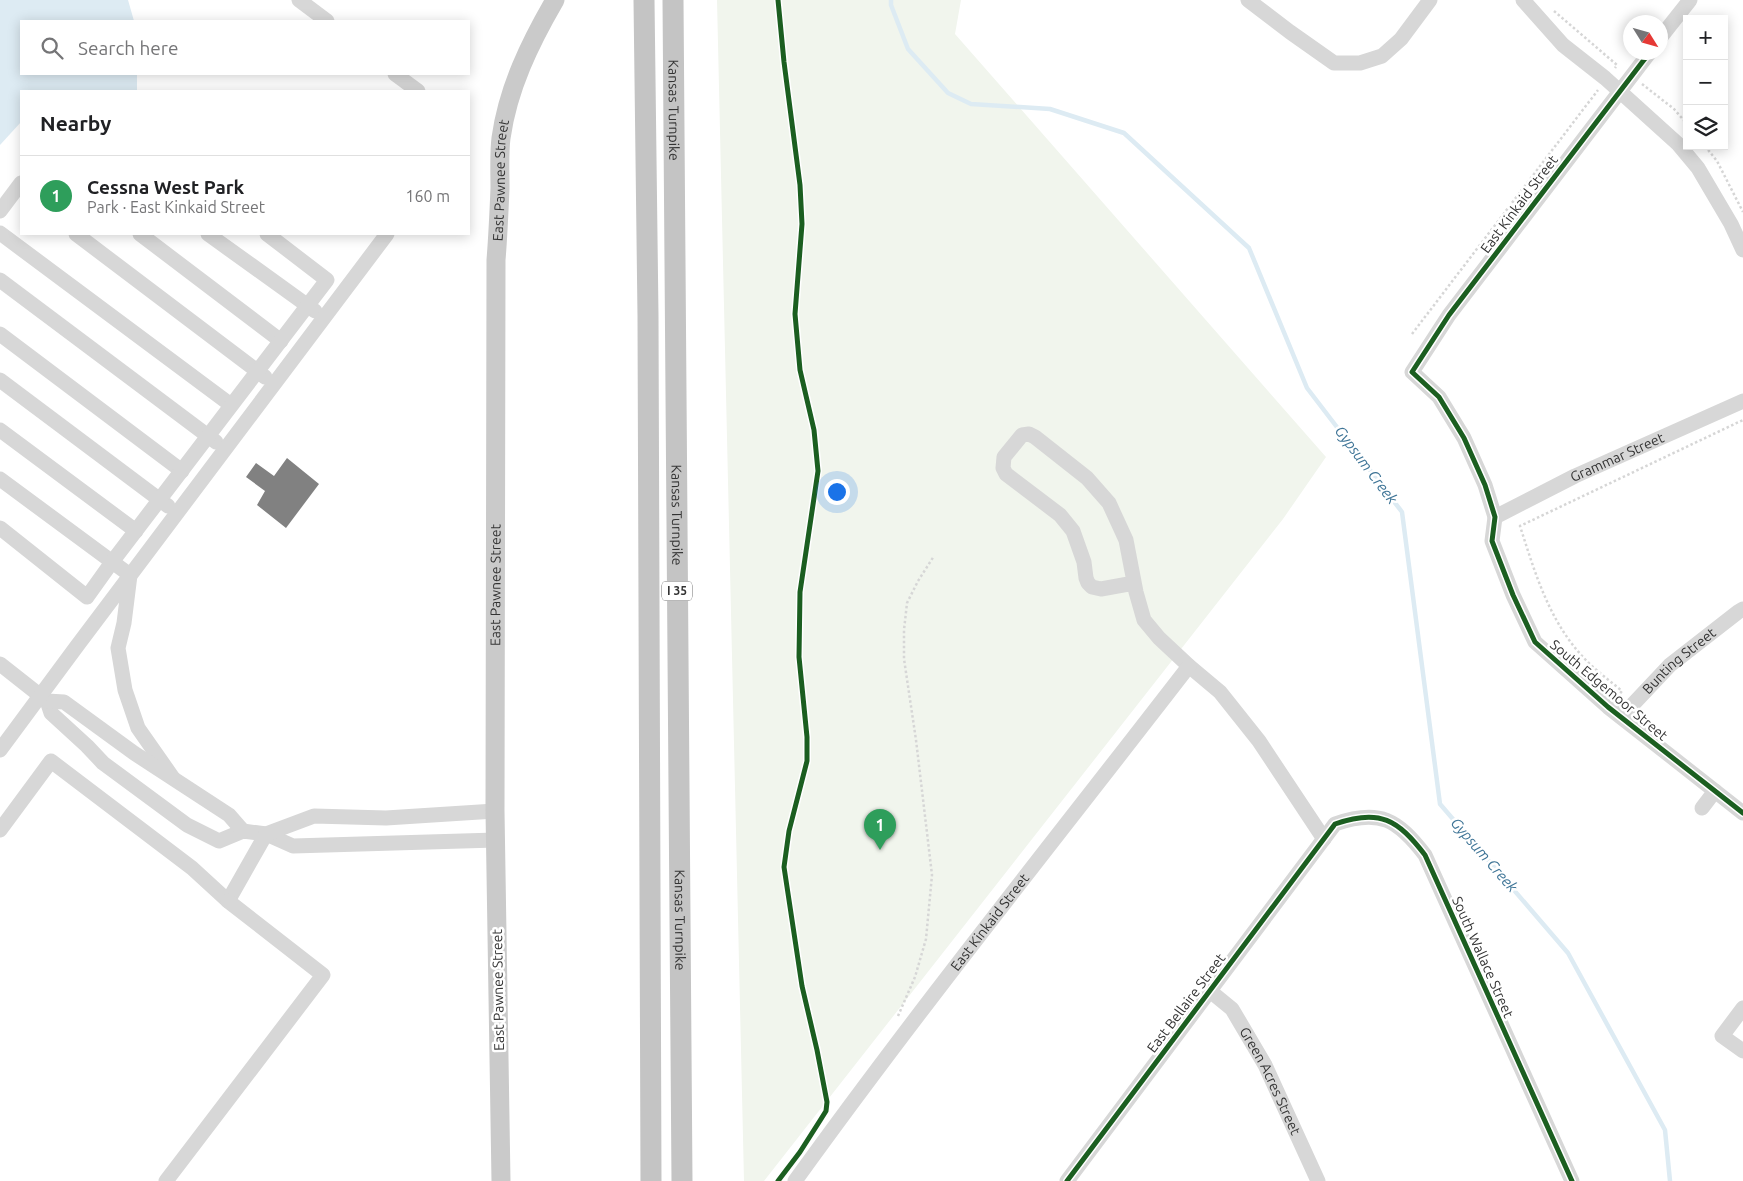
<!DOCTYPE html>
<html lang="en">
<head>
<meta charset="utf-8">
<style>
  body { margin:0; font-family:Ubuntu,sans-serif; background:#f6f6f6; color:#202124 }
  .controls { position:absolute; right:15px; top:15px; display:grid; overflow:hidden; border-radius:0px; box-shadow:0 2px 12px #0003 }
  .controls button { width:45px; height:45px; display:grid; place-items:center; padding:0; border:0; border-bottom:1px solid #e0e0e0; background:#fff; color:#202124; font:25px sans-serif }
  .compass { position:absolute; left:1623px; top:15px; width:45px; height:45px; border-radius:50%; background:#fff; box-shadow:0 2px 12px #0003; rotate:127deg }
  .you { position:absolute; left:836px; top:491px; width:18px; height:18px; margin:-12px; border:4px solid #fff; border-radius:50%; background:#1a73e8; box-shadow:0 0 0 8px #1a73e833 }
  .badge { display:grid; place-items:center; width:32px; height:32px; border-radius:50%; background:#7a7a7a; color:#fff; font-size:16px; font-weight:700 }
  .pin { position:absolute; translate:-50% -41px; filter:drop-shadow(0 1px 2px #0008) }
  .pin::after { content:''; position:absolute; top:26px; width:18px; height:15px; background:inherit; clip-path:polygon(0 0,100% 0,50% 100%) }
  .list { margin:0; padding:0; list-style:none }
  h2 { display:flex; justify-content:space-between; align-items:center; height:65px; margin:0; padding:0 20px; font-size:21px }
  h2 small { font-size:16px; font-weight:400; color:#757577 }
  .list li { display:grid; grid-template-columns:32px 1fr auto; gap:15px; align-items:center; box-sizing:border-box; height:80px; padding:0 20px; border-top:1px solid #e0e0e0 }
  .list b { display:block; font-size:19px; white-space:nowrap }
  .list p { margin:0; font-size:16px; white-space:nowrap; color:#757577 }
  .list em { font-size:16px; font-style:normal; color:#757577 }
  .icon { flex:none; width:28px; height:28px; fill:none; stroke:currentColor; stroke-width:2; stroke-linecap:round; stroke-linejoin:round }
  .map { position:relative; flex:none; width:1743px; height:1181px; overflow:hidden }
  .search { position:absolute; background:#fff; box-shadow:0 2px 12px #0003; left:20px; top:20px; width:450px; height:55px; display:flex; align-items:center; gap:12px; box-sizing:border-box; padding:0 18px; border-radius:0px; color:#757577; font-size:19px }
  .panel { position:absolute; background:#fff; box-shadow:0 2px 12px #0003; left:20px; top:90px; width:450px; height:145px; border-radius:0px }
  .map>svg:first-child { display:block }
</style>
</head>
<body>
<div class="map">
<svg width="1743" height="1181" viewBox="0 0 1743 1181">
  <rect width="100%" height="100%" fill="#fff"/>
  <path fill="#f1f5ed" d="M717,0h244l-6,34 371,423 -43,62 -519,662h-20z"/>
  <path fill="#ddebf3" d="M0,0h128l6,21h-113v53h116v17h-116v31l-21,23z"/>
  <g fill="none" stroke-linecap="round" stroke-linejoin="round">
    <path stroke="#ddebf3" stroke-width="4.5" d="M891,0v5l17,44 40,44 23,11 79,5 74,24 125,115 58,140 95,124 38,292 128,149 97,177 5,51"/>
  </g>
  <path fill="#818181" d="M287,458l32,26 -33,44 -29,-23 8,-14 -19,-14 10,-14 18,13z"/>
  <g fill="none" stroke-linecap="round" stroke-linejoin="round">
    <g stroke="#d6d6d6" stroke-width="2.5" stroke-dasharray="2.5 2.5" stroke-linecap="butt">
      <path d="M1554,11l63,54 -2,3"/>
      <path d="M1642,84l32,25 13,15"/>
      <path d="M1705,146l12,15 26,51"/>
      <path d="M1412,334l186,-244"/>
      <path d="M1617,697l5,-6c-13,-11 -27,-21 -38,-33 -35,-37 -49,-85 -64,-132l223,-106"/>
      <path d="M898,1016l17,-39 11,-38 6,-64 -16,-135 -12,-81v-29l3,-27 11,-22 16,-25"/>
    </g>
    <g stroke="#d7d7d7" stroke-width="15">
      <path d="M299,0l28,21"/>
      <path d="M1248,0l42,32 44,31h26l22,-7 19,-17 29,-39"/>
      <path d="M1523,0l40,45 42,33 73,66 20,24 33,56 12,26"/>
      <path d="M1660,38l30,-38"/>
      <path d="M1650,52l-201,263 -37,57 27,25 25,41 21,47 10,32 -3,24 21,54 22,47 73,65 135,106"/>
      <path d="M395,74l23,17"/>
      <path d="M0,211l21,-28"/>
      <path d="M0,233l231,172"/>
      <path d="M76,234l189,143"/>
      <path d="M140,234l141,107"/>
      <path d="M208,234l107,77"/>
      <path d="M0,280l216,162"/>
      <path d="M0,334l182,137"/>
      <path d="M0,380l168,126"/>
      <path d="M0,430l136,101"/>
      <path d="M0,479l130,96 -6,48 -6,25 7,42 13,38 35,50"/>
      <path id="s1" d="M1495,517l80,-41 168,-75"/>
      <path d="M0,528l87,69 25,-35 215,-282 -60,-46"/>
      <path d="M1134,583l-33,6 -9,-2 -4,-4 -2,-5 -2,-16 -11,-31 -13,-16 -54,-41 -3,-6 1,-11 18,-22 7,-1 6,3 52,41 22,25 17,37 10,52 8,28 15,18 30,28 31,26 39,49 65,98"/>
      <path d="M0,664l47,37 4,12 36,33 16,17 84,62 32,16 24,-10 23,3 27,12 203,-6"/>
      <path d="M47,701l17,1 70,51 95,62 14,16"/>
      <path id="s2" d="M1621,717l49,-52 68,-53 5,-3"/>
      <path d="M0,750l77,-104 310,-412"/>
      <path d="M1702,808l13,-17"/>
      <path d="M0,830l51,-69 141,107 36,33 38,-67 48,-18 72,2 109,-7"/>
      <path id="s3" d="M1210,991l22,18 33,56 53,116"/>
      <path d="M1743,1008l-21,28 21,15"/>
      <path d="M166,1181l157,-206 -95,-74"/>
      <path id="s4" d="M795,1181c126,-175 262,-344 394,-515"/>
      <path d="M1067,1181l268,-357c45,-16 63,-4 90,31l147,326"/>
    </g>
    <path stroke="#cacaca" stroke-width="19" id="s5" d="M501,1181l-6,-370 1,-551c2,-24 3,-48 4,-72 0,-17 -1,-34 1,-50 7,-50 29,-95 54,-138"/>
    <g stroke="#c4c4c4" stroke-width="21">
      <path d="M644,0l4,316 3,865"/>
      <path id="s6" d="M673,0l9,1181"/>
    </g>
    <defs>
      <g id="cycleway">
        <path d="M778,0l6,62 16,123 2,39 -7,90 5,56 14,60 4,41 -18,121 -1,65 8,80v24l-18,70 -5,36 18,119 15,64 10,52 -1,9 -5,8 -21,33 -22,29"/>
        <path d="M1650,52l-201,263 -37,57 27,25 25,41 21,47 10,32 -3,24 21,54 22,47 73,65 135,106"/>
        <path d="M1067,1181l268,-357c45,-16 63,-4 90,31l147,326"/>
      </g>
    </defs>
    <use href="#cycleway" stroke="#fff" stroke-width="8"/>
    <use href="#cycleway" stroke="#1b5e20" stroke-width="5"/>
  </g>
  <g text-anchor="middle" stroke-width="5" stroke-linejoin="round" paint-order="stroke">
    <rect fill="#fff" stroke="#707070" stroke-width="1" x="662" y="581.5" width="30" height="19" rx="4"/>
    <g font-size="12" font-weight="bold" fill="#333">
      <text x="677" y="595">I 35</text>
    </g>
    <g font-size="14" fill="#333" stroke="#fff">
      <text dy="5" stroke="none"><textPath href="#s6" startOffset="110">Kansas Turnpike</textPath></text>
      <text dy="5" stroke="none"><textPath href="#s5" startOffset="1001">East Pawnee Street</textPath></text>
      <text transform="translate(1519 204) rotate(-53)" y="5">East Kinkaid Street</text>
      <text dy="5" stroke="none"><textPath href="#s1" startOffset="136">Grammar Street</textPath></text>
      <text dy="5" stroke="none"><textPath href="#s6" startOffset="515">Kansas Turnpike</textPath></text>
      <text dy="5" stroke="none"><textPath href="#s5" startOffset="596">East Pawnee Street</textPath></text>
      <text dy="5" stroke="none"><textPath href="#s2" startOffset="81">Bunting Street</textPath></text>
      <text transform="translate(1609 690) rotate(40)" y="5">South Edgemoor Street</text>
      <text dy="5" stroke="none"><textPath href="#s6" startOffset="920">Kansas Turnpike</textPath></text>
      <text dy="5" stroke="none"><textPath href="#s4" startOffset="324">East Kinkaid Street</textPath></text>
      <text transform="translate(1483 957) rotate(66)" y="5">South Wallace Street</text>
      <text transform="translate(498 990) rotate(-91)" y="5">East Pawnee Street</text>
      <text transform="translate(1186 1003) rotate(-53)" y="5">East Bellaire Street</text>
      <text dy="5" stroke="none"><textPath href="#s3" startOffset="110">Green Acres Street</textPath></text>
    </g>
    <g font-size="15" font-style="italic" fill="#3f7597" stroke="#fff">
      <text transform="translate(1366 465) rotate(53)" y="5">Gypsum Creek</text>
      <text transform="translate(1484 855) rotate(49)" y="5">Gypsum Creek</text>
    </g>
  </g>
</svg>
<div class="controls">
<button>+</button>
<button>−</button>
<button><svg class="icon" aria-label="layers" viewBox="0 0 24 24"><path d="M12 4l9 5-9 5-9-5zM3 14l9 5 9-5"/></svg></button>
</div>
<svg class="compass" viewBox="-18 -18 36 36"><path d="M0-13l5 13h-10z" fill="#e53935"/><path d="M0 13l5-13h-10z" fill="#757577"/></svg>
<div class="you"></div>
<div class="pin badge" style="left:880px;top:850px;background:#2e9e5b">1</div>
<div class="search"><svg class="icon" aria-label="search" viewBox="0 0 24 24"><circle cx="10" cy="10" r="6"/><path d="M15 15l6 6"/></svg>Search here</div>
<section class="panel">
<h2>Nearby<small></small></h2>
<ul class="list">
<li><span class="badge" style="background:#2e9e5b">1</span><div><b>Cessna West Park</b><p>Park · East Kinkaid Street</p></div><em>160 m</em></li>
</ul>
</section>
</div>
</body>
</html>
